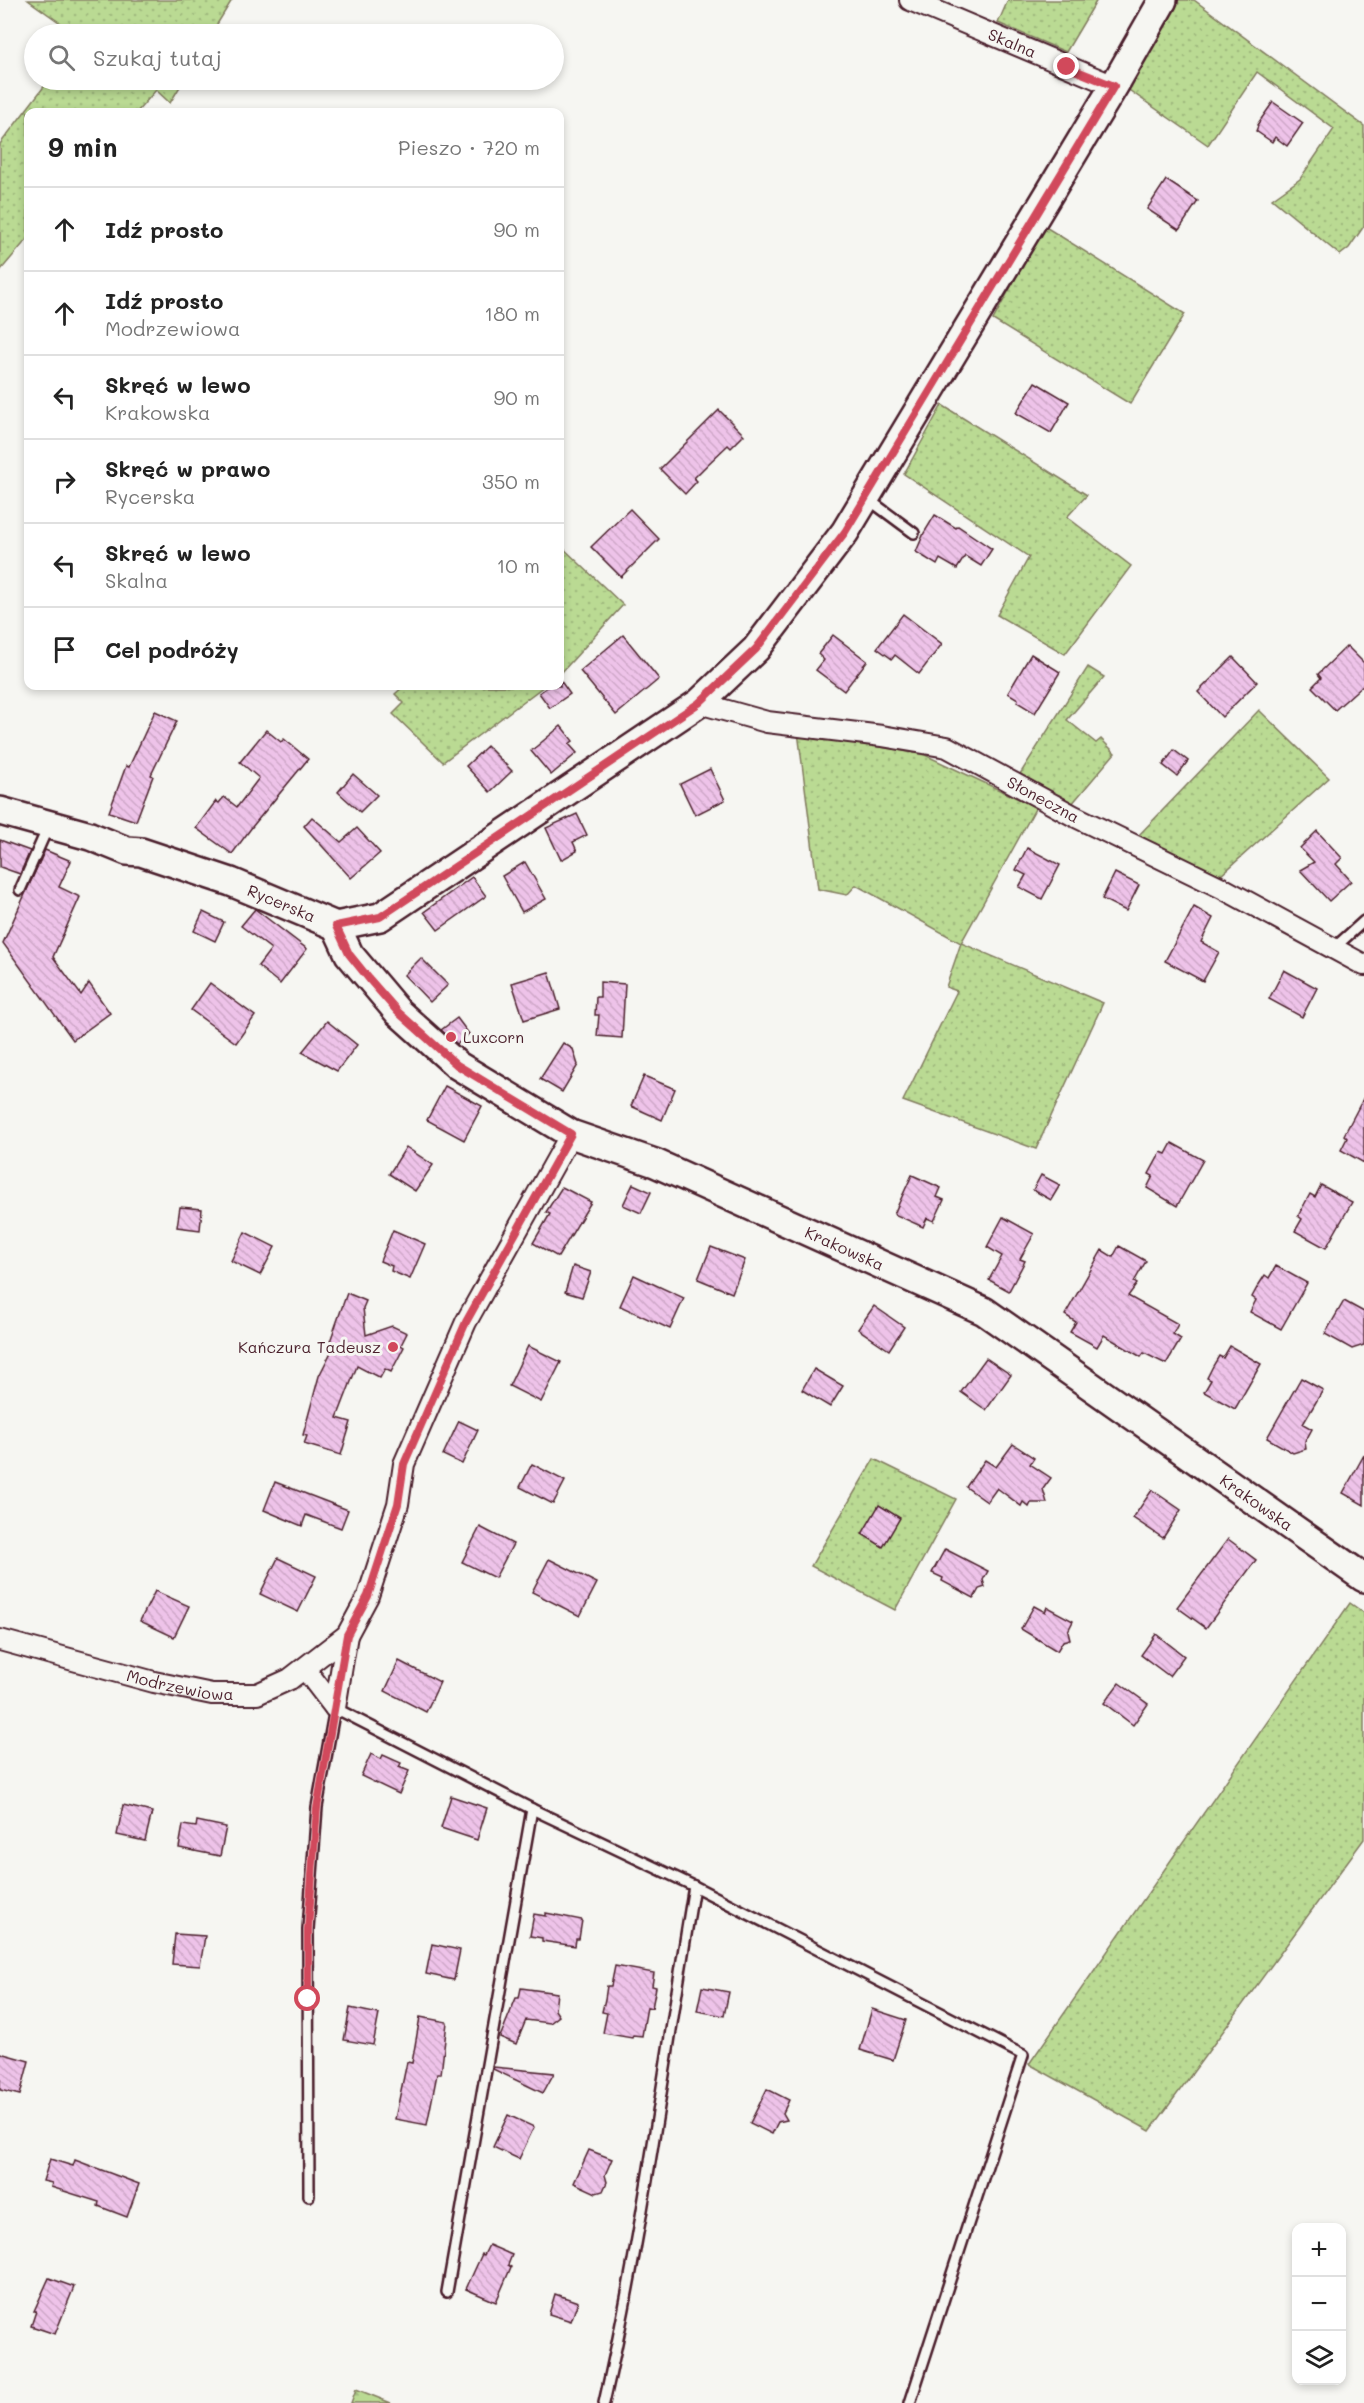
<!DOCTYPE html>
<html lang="pl">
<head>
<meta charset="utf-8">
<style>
  body { margin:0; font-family:Mali,sans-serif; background:#f6f6f6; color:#222 }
  .controls { position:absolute; right:18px; bottom:18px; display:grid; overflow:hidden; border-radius:12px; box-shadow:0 3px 9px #0003 }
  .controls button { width:54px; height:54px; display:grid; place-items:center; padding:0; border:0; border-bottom:2px solid #e0e0e0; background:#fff; color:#222; font:30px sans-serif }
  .stop { position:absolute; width:18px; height:18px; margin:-14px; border:4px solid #d1495b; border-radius:50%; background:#fff }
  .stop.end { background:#d1495b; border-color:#fff; box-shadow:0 2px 6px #0008 }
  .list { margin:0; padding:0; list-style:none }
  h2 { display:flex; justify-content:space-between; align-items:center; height:78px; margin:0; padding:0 24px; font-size:26px }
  h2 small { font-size:20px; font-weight:400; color:#767676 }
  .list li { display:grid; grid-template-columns:39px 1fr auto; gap:18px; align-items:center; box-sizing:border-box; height:84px; padding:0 24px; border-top:2px solid #e0e0e0 }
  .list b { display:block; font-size:22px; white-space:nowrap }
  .list p { margin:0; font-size:20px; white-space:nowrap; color:#767676 }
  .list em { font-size:20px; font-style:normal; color:#767676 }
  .icon { flex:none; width:33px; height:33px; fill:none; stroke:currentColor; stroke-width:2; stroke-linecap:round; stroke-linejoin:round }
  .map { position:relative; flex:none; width:1364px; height:2403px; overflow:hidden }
  .search { position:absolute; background:#fff; box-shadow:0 3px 9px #0003; left:24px; top:24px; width:540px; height:66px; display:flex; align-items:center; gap:15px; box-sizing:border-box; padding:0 21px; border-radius:33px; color:#767676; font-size:22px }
  .panel { position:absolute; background:#fff; box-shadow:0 3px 9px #0003; left:24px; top:108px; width:540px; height:582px; border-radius:12px }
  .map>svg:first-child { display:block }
</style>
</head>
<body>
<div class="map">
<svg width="1364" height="2403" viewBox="0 0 1364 2403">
  <defs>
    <pattern id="grass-dots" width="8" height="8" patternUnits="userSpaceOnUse" patternTransform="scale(1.5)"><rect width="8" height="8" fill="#bada93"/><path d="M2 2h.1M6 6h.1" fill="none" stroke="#a1bb7f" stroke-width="1.8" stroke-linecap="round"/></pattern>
    <pattern id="forest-firs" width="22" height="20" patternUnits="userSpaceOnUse" patternTransform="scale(1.5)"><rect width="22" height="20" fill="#bada93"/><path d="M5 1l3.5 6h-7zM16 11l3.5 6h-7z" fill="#a1bb7f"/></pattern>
    <pattern id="building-back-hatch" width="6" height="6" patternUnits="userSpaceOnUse" patternTransform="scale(1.5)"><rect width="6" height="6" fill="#eec3e9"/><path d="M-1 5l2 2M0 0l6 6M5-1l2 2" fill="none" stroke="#cea7c8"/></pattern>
  </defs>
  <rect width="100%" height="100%" fill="#f6f6f2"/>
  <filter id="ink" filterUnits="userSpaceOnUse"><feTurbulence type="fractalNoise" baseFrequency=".0167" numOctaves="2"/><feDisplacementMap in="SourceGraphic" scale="12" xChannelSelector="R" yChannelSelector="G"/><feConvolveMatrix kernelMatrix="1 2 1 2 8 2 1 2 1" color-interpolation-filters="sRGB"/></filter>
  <g filter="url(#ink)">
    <g fill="url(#grass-dots)" stroke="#827c5f" stroke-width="1.5">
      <path d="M28,0h204l-21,34h-135z"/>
      <path d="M1008,0h89l-31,52 -68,-29z"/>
      <path d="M1178,0h16l170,126v100l-15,22 -9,7 -68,-56 28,-20 34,-50 -77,-57 -49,73 -82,-57z"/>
      <path d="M49,80h135l-14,23 -14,-13 -19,22h-109v126l-28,33v-127z"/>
      <path d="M1044,226l141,88 -55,90 -137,-84z"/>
      <path d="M942,405l145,90 -20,22 64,49 -66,88 -68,-39 32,-58 -125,-83z"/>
      <path d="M560,545l63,60 -63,69z"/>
      <path d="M1088,667l16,10 -37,43 29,23 5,-4 14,14 -44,52 -51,-31z"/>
      <path d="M404,686h140l-101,76 -50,-48 11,-11 -9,-9z"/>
      <path d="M1259,710l70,68 -109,98 -82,-40z"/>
      <path d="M798,732l127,23 111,52 -75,136 142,60 -67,146 -133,-48 54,-110 -11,-4 15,-44 -105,-58 -9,10 -29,-6z"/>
      <path d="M874,1459l82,40 -61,111 -84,-44z"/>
      <path d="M1350,1603l14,10v226l-214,292 -121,-67z"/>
    </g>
    <path fill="url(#forest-firs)" stroke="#827c5f" stroke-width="1.5" d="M356,2389l35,14h-40z"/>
    <g fill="url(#building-back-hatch)" stroke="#4a1f2b" stroke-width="1.5">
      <path d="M1273,102l30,21 -16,23 -12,-9 -3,5 -16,-11 2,-5 -1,-1z"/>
      <path d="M1166,180l32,21 -19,29 -32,-21z"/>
      <path d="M1035,382l34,20 -18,31 -35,-20z"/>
      <path d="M719,410l25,25 -13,13 -3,-3 -21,20 -13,13 3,3 -12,13 -25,-25z"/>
      <path d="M630,509l29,30 -38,38 -30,-30z"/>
      <path d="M935,515l21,13 2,-2 34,23 -11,17 -16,-10 -8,13 -17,-10 -3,6 -21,-13 8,-19z"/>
      <path d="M903,614l39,30 -23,30 -24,-19 -3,4 -15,-11z"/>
      <path d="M623,635l36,44 -43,36 -36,-44z"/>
      <path d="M833,635l34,26 -23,30 -28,-21 8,-10 -6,-6z"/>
      <path d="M1347,646l17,17v21l-29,26 -23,-23 9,-9 -3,-4z"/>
      <path d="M1031,654l29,18 -25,41 -18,-11 1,-3 -10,-6z"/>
      <path d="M1233,657l24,25 -35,35 -24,-25z"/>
      <path d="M560,680l10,14 -20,14 -11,-15 10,-7h11z"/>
      <path d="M155,711l22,10 -26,54 2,1 -17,45 -27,-9 17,-46 3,1z"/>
      <path d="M561,726l12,15 -4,3 8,9 -26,22 -20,-24z"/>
      <path d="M266,730l15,12 3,-3 24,20 -56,68 -20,27 -36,-26 20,-27 3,2 5,-6 13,10 22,-29 -19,-16z"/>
      <path d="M487,746l25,25 -22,21 -24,-26z"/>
      <path d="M1174,750l14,11 -11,15 -14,-11z"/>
      <path d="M710,769l15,31 -30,15 -15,-31z"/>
      <path d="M353,774l24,21 -17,17 -22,-20z"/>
      <path d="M577,814l10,21 -14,7 4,9 -16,9 -15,-32z"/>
      <path d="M312,817l29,25 16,-14 23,25 -29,25 -47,-52z"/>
      <path d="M1317,831l25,27 -6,6 15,17 -22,20 -29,-31 14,-8 -14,-14z"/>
      <path d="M0,840l30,11 -10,23 -20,-7z"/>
      <path d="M1027,848l33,17 -18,34 -23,-12 7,-12 -10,-5z"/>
      <path d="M45,850l26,11 -12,26 21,10 -27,60 28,38 8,-12 21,30 -37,27 -70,-97z"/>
      <path d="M525,862l21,37 -24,13 -20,-36z"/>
      <path d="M1115,873l24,12 -13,26 -24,-12z"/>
      <path d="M472,877l14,19 -48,34 -14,-18z"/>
      <path d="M1194,907l19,11 -12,24 18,10 -16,29 -38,-20z"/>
      <path d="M255,909l52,40 -27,35 -22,-18 13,-17 -30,-23z"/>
      <path d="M203,912l21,10 -9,19 -21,-10z"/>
      <path d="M421,958l27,27 -18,17 -26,-27z"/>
      <path d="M1284,970l33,18 -15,29 -33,-18z"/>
      <path d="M549,972l11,37 -36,11 -12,-37z"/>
      <path d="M600,982l25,2 -3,54 -25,-2 2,-21h-4l1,-18h4z"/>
      <path d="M210,983l45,33 -19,27 -45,-33z"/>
      <path d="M457,1018l12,16 -12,10 -16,-14z"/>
      <path d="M327,1021l30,24 -20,26 -35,-19z"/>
      <path d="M563,1043l10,6 5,16 -16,27 -22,-13z"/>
      <path d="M644,1076l31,13 -13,31 -31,-14z"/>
      <path d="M445,1086l37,20 -18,34 -37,-20z"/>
      <path d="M1364,1097v66l-23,-13 6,-12 -3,-3z"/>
      <path d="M1172,1143l31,17 -26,46 -30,-18 6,-12 -4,-2 12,-22 5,2z"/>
      <path d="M406,1147l27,18 -18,26 -26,-17z"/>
      <path d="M912,1175l29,13 -4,9 7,3 -10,21 -7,-3 -4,9 -29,-13z"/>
      <path d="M1041,1175l19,10 -9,15 -18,-10z"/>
      <path d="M633,1184l18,8 -10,21 -18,-8z"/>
      <path d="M1321,1185l31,17 -26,46 -31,-17 7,-12 -4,-3 12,-22 5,3z"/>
      <path d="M562,1187l29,15 -33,55 -25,-14 17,-29 -4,-2z"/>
      <path d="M180,1207l22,2 -2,21 -23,-3z"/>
      <path d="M1003,1217l31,17 -14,25 5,2 -16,30 -20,-11 13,-24 -15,-9z"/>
      <path d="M393,1230l32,14 -15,35 -19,-8 1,-5 -12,-5z"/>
      <path d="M245,1232l30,15 -15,28 -29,-14z"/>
      <path d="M1119,1246l27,15 -12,21 3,2 -9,12 50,28 -5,10 8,5 -15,25 -22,-11 -3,4 -37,-22 -7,12 -27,-15 6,-10 -11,-7 37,-65 11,7z"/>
      <path d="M711,1247l34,13 -13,33 -34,-14z"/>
      <path d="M573,1266l18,6 -9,25 -17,-5z"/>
      <path d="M1276,1266l31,17 -26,46 -31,-17 6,-12 -4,-3 6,-11 7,-11 4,3z"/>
      <path d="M634,1275l50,23 -14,31 -50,-23z"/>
      <path d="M347,1293l19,8 -3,7 3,27 26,-9 15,7 -6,12 3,2 -13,25 -6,-3 -5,9 -23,-12 -20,52 14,4 -10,33 -37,-11 3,-8 -4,-1 16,-59 12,-24 -4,-2z"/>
      <path d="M1344,1301l20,11v33l-12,4 -27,-15z"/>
      <path d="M874,1306l30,21 -15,23 -31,-21z"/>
      <path d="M528,1346l33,16 -20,40 -32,-16z"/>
      <path d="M1230,1346l31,18 -26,45 -31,-17 7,-12 -4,-2 6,-12 6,-10 4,2z"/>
      <path d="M986,1358l25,17 -25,35 -25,-18z"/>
      <path d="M814,1369l29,17 -13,21 -28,-17z"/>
      <path d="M1301,1378l22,12 -20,34 9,5 -7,13 1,7 -13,4 -26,-15z"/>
      <path d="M459,1421l19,9 -16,34 -19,-9z"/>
      <path d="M1013,1444l21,14 -4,6 21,14 -8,11 4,14h-16l-2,4 -6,-5 -2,4 -24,-18 -10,14 -21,-15 19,-27 11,7z"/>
      <path d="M1364,1455v50l-21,-12z"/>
      <path d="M532,1464l33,17 -12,23 -33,-17z"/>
      <path d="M275,1482l73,28 -7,18 -35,-13 -4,11 -38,-16z"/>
      <path d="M1152,1490l29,20 -18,28 -30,-20z"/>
      <path d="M879,1505l21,13 -17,29 -21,-13z"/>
      <path d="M480,1527l33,17 -18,34 -33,-16z"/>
      <path d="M1228,1539l28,21 -50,68 -29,-21z"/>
      <path d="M945,1549l43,22 -5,9 2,7 -6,2 -5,9 -32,-17 1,-3 -11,-5z"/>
      <path d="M278,1558l38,18 -18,36 -38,-18z"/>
      <path d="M549,1559l48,24 -17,33 -48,-24z"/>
      <path d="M155,1591l34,15 -15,31 -34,-16z"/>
      <path d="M1034,1606l11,6 2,-5 26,14 -5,10 2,8 -7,2 -6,10 -36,-22z"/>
      <path d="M1156,1634l28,22 -15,20 -28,-21z"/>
      <path d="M399,1661l41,21 -14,30 -41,-21z"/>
      <path d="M1119,1683l29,21 -15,21 -29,-22z"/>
      <path d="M371,1754l10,5 2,-4 18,8 -2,4 10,4 -10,23 -38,-18z"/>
      <path d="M451,1796l36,12 -10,32 -36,-12z"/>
      <path d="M123,1805l29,7 -7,29 -28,-6z"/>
      <path d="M197,1821l29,6 -6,29 -41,-8 4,-23 13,2z"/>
      <path d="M546,1913l36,7 -3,19h-3l-1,7 -33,-5v-3l-12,-2 4,-22 12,2z"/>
      <path d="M175,1934l30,2 -5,30 -28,-2z"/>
      <path d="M432,1944l28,6 -6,30 -28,-6z"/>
      <path d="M615,1966l39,7 -2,13 4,1 -4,21 -5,-1 -5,29 -9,-1 -1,3 -29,-5 4,-20 -5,-1 3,-13 2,-13h4z"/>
      <path d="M702,1987l27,5 -5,24 -27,-5z"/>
      <path d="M521,1988l36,5 -2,17 4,6 -9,7 -24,-3 -10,24 -16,-7 16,-39h3z"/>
      <path d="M350,2008l29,6 -6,31 -29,-5z"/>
      <path d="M872,2009l34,11 -13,40 -33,-10z"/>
      <path d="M420,2017l27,5 -6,52h-4l-10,51 -32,-6 12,-57 5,1z"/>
      <path d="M0,2053l29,8 -9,34 -20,-5z"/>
      <path d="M493,2067l61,6 -11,20 -50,-24z"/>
      <path d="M767,2089l22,11 -6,13 4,7 -9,2 -6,12 -22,-11z"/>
      <path d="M508,2115l26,12 -15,32 -26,-12z"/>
      <path d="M589,2150l23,9 -7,16 2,7 -4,9 -7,2 -22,-10z"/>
      <path d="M50,2159l23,7 2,-6 64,24 -12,33 -29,-11 1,-4 -48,-15 1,-4 -9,-2z"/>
      <path d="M489,2245l23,10 -4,10 3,2 -15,35 -30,-13 16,-35 2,1z"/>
      <path d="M49,2278l25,9 -19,47 -24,-8 5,-15h-2z"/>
      <path d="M555,2294l23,8 -7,19 -22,-7z"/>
    </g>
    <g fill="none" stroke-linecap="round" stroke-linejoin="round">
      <defs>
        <g id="lane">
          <path d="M868,499l46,34"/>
          <path d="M20,890l28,-63"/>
          <path d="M1334,948l30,-27"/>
          <path d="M309,2196l-1,-267 9,-122 18,-99 197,101 162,77 329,169 -113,348"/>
          <path d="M447,2292l85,-483"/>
          <path d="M604,2403c39,-170 61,-344 90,-517"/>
        </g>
        <g id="street">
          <path id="s1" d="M910,0l204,86"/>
          <path id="s2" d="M699,703l68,19 115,14 65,11 127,69 148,72 142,77"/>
          <path id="s3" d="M0,1640l154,42 58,12h45l33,-15 57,-44 21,-39 30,-92 6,-40 62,-142 105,-188"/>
          <path d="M305,1669l30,39"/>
          <path d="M335,1708l12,-73"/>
        </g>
        <g id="secondary">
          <path id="s4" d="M0,811l90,25 37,15 14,1 90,30 105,44 44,-9 319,-214 57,-54 89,-117 269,-446 49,-86"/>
          <path id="s5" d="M336,926l13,28 22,26 27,32 59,53 114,69 84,29 329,148 380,267"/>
        </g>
      </defs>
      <use href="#lane" stroke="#4a1f2b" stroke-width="14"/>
      <use href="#street" stroke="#4a1f2b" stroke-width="24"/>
      <use href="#secondary" stroke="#4a1f2b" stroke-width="32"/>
      <use href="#lane" stroke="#f6f6f2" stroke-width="9"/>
      <use href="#street" stroke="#f6f6f2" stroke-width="20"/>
      <use href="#secondary" stroke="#f6f6f2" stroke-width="27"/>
    </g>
  </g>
  <g fill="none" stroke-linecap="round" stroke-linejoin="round" filter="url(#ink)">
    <path stroke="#d1495b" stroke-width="8" d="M308,1999v-70l9,-121 30,-173 21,-39 30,-92 6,-40 62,-142 105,-188 -114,-69 -59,-53 -28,-32 -21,-26 -13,-28 44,-9 319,-214 57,-54 89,-117 269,-446 -47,-19"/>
  </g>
  <g fill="#d1495b" stroke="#f6f6f2" stroke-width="2">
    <circle cx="451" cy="1037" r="6"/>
    <circle cx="393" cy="1347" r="6"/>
  </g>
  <g text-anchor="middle" stroke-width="6" stroke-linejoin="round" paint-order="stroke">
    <g font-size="16" fill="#4a1f2b" stroke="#f6f6f2">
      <text dy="6" stroke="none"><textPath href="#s1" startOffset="111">Skalna</textPath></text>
      <text dy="6" stroke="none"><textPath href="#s2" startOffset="362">Słoneczna</textPath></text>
      <text dy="6" stroke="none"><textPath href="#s4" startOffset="297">Rycerska</textPath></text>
      <text dy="6" stroke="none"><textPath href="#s5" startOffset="616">Krakowska</textPath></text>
      <text dy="6" stroke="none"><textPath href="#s5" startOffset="1102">Krakowska</textPath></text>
      <text dy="6" stroke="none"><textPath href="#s3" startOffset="186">Modrzewiowa</textPath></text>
    </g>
    <g font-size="16" fill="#4a1f2b" stroke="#f6f6f2" text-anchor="start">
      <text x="463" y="1043">Luxcorn</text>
      <text x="381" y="1353" text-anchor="end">Kańczura Tadeusz</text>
    </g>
  </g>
</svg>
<div class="controls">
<button>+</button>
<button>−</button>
<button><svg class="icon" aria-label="layers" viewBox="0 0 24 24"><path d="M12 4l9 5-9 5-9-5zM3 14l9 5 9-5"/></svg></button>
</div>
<div class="stop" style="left:308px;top:1999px"></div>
<div class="stop end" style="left:1067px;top:67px"></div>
<div class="search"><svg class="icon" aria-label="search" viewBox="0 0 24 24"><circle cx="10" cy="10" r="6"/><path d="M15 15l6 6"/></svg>Szukaj tutaj</div>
<section class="panel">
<h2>9 min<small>Pieszo · 720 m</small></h2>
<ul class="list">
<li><svg class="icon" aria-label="ahead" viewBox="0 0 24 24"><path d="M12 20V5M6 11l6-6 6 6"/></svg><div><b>Idź prosto</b></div><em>90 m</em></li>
<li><svg class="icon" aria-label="ahead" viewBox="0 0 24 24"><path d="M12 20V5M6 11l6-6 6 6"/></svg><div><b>Idź prosto</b><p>Modrzewiowa</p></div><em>180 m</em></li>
<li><svg class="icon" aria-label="left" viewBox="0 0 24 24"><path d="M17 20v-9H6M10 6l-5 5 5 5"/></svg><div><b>Skręć w lewo</b><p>Krakowska</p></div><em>90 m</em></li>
<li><svg class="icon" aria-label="right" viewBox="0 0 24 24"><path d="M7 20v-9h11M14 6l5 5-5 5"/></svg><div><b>Skręć w prawo</b><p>Rycerska</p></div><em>350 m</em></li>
<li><svg class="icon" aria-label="left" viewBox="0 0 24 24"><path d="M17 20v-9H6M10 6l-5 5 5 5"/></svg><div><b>Skręć w lewo</b><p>Skalna</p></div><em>10 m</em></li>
<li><svg class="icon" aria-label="arrive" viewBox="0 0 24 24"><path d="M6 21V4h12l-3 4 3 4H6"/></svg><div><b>Cel podróży</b></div></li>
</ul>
</section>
</div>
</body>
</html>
